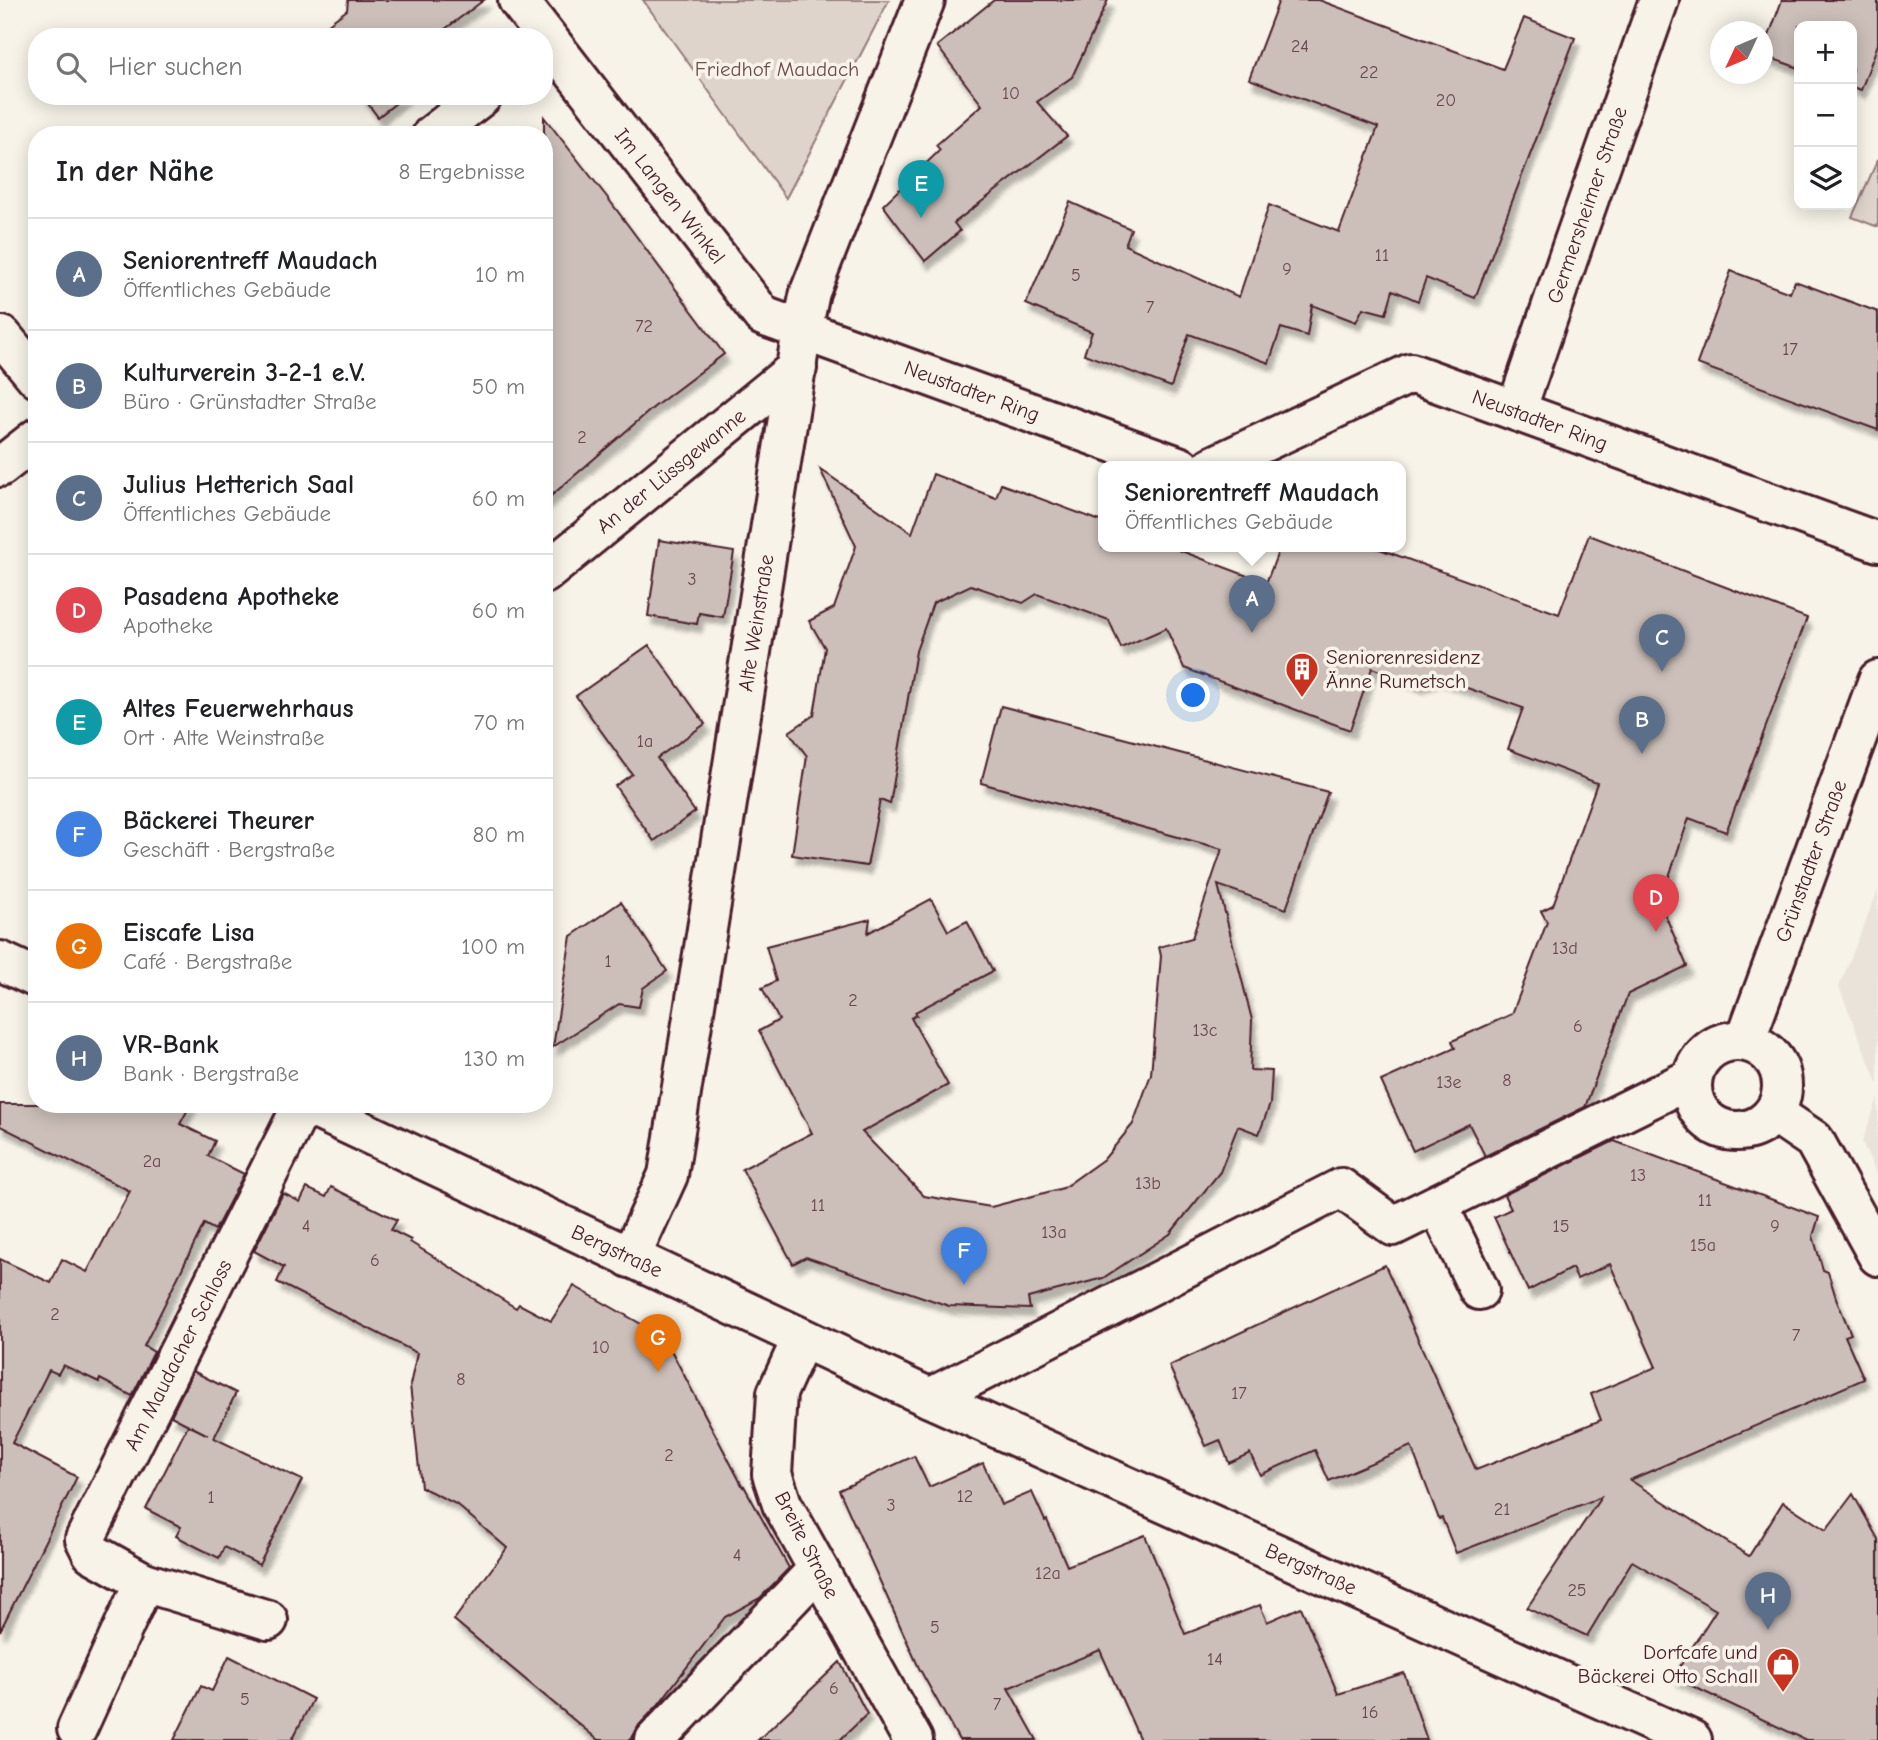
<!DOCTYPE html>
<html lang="de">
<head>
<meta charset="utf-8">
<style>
  body { margin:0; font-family:"Comic Neue",sans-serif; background:#f2f2f2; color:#202124 }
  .controls { position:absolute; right:21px; top:21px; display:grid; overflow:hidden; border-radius:14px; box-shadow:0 4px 18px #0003 }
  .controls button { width:63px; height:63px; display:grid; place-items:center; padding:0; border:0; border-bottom:2px solid #e0e0e0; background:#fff; color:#202124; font:35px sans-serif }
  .compass { position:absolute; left:1710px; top:21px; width:63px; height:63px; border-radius:50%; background:#fff; box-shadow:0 4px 18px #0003; rotate:226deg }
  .you { position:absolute; left:1194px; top:696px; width:24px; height:24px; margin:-18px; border:5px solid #fff; border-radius:50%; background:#1a73e8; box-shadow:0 0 0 10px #1a73e833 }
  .badge { display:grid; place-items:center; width:46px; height:46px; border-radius:50%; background:#c8321e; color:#fff; font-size:23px; font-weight:700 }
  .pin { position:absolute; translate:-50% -58px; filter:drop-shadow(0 2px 4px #0008) }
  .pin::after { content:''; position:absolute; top:37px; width:24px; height:21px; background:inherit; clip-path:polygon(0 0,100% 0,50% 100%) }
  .popup { position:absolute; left:1098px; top:461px; width:308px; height:91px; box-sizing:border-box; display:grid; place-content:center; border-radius:14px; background:#fff; filter:drop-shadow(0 2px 5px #0005); font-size:23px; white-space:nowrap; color:#757577 }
  .popup b { font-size:26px; color:#202124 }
  .popup::after { content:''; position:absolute; left:50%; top:100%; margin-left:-14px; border:14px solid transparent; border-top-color:#fff }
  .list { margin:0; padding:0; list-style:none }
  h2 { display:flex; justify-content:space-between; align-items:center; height:91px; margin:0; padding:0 28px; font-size:30px }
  h2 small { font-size:23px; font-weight:400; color:#757577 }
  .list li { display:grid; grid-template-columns:46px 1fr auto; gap:21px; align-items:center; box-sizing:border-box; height:112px; padding:0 28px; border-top:2px solid #e0e0e0 }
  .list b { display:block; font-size:26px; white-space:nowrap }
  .list p { margin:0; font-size:23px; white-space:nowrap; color:#757577 }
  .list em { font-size:23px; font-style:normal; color:#757577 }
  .icon { flex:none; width:38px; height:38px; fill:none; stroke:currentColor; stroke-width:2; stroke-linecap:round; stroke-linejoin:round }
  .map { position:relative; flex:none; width:1878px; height:1740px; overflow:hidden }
  .search { position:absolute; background:#fff; box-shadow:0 4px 18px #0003; left:28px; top:28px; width:525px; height:77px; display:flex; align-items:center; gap:18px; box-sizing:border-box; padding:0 24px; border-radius:28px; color:#757577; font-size:26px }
  .panel { position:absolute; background:#fff; box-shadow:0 4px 18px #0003; left:28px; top:126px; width:525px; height:987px; border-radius:28px }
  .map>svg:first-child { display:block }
</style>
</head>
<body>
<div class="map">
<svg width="1878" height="1740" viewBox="0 0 1878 1740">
  <defs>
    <filter id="shadow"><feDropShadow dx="4.5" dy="8" stdDeviation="2" flood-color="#0004"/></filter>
  </defs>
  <rect width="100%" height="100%" fill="#f7f3e8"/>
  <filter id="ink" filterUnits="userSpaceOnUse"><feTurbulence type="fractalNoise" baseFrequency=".0143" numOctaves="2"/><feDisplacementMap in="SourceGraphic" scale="14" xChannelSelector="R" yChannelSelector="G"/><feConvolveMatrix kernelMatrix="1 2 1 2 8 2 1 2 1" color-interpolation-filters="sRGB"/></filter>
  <g filter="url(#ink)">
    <g fill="#eae3da">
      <path d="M1878,890v195l-39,-98z"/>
      <path d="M1878,1098v79l-16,-35z"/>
    </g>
    <g fill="#ded4cc" stroke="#947a7c" stroke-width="2">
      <path d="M643,0h246l-103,198z"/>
      <path d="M1878,159v68l-26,-10z"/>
    </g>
    <g fill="#ccbfb9" stroke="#4a1f2b" stroke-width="2" filter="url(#shadow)">
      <path d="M348,0h136l-47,35 1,2h-121l-2,-3 32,-24z"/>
      <path d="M994,0h114l-36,77 -35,25 30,34 -113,87 6,8 -35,30 -42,-56 57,-55 -4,-5 46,-40 -45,-59z"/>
      <path d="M1279,0h40l184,69 21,-51 51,20 -100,260 -49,-20 -8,23 -25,-11 -7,24 -23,-6 -7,14 -44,-17 -5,31 -26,-8 -12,35 -80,-29 -18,53 -87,-33 8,-22 -66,-28 44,-102 61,27 -6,16 114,52 30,-92 70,27 39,-105 -129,-48z"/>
      <path d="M1782,0h96v44l-17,46 -9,-3v-61h-53v42l-37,-13z"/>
      <path d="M362,96h43l-27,21z"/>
      <path d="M544,117l63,80 117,157 -70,53 -110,95z"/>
      <path d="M1731,271l59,22 5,-12 83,31v118l-181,-66z"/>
      <path d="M820,469l92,64 21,-59 63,24 5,-14 102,38v25h68l95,36 14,-36h94l185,67 30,-79 218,83 -81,214 -37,-14 -29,85 27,63 -59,28 -43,113 -100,49 -16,-32 -56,27 -32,-70 74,-33 -3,-7 60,-27 35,-92 -6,-11 12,-6 44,-122 -89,-34 15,-41 -86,-31 -19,8 -46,-17 -22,62 -166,-62 -18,-40 -45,20 -12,-28 -72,-26 -14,9 -52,-18 -38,18 -17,48 -26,153 -10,-4 -13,66 -75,-11 15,-99 -18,-24 25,-17 11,-67 -16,-27 25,-13 22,-62z"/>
      <path d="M659,540l75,12 -11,65 -24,-4 -2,11 -49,-8z"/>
      <path d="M649,645l56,79 -48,34 38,54 -41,29 -39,-55 17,-12 -56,-78z"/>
      <path d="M1001,706l327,86 -42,117 -68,-24 34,135 -2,50 22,1 -2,33 -11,30 -21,-8 -18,46 -50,62 -67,44 -75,20 2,11 -81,-3 -143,-49 -13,7 -51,-95 70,-36 -53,-102 20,-11 -17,-32 14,-7 -10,-35 104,-27 -2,14 63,-34 17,32 19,-10 26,50 -78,41 2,3 -6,3 37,67 -86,47 62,64 67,11 72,-19 42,-30 28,-34 18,-50 10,-118 -2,-9 33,-9 30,-89 -241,-66z"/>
      <path d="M621,902l46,69 -24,17 -4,19 -20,-3 -66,43 18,-111z"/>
      <path d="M0,1104h191l-11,20 35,17 -7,15 36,18 -29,56 -11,-6 -60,122 10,6 -22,44 -32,-17 -1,3 -36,-17 -5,9 -9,-4 -37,73 65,34 -77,154v-372l51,24 11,-24 25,13 43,-81 -130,-65z"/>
      <path d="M1614,1141l205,76 -6,19 10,34 5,2 8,26 15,36 -6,2 19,43 -234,101 119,76 34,-54 43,28 27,-36 25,45v201h-72l-133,-63 43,-67 -84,-49 -45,75 -60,-28 74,-111 -145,56 -14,-35 -3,1 -28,-73 -82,35 -14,-31 -55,25 -10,-22 -21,10 -9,-23 -14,6 -37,-80 216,-101 91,205 125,-50 -10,-26 65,-27 -46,-103 -33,15 -5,-11 -44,23 -34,-74 17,-8 -7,-14z"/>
      <path d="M331,1187l66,33 -6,10 20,10 -1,2 106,66 3,-4 32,17 23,-35 90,51 79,150 1,-1 45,82 -29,30 -35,19 -67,88 -19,20 -8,15h-33l-144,-120 53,-72 -51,-44 -35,-17 -11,-102 7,-32 -140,-71 7,-15 -30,-16 29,-58 17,9 7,-14 19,9z"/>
      <path d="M193,1371l43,22 -22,45 88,42 -43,85 -35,-18 -5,11 -22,-11 -21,-11 5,-9 -35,-18 42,-84 20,10 -37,-19z"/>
      <path d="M914,1456l15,31 54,-24 18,42 31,-13 13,29 2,-1 20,46 78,-31 40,99 75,-29 7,17 34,-15 37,87 66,-21 23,67h-287l-40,-90 -92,38 29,52h-78l-40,-72 -80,-178z"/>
      <path d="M229,1656l84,43 -21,41h-118l27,-54 11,5z"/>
      <path d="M840,1662l27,52 -27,26h-82z"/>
    </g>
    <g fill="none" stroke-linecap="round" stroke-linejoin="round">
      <defs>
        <g id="minor">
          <path d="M518,0l245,316 418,151"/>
          <path d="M432,135l50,-39"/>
          <path d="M0,338l2,-2 35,42"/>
          <path d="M1516,411l58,-170 85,-241"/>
          <path d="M0,467l37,-29"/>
          <path d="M1211,467l200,-94 467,169"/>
          <path d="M544,574l253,-206"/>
          <circle cx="1737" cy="1086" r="45"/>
          <path d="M1745,1041l133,-361"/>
          <path d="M1774,1113l40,27 64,116"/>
          <path d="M1438,1205l41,85"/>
          <path d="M630,1258l38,-83 134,-845 8,-38 115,-292"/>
          <path d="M802,1338l-25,55 -5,81 10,30 131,236"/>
          <path d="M930,1398l411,-210 52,38 299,-148"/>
          <path d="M144,1582l124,38"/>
          <path d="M77,1729l67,-147 -52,-29 -7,-14 218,-435"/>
          <path d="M655,1740l163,-171"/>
        </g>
        <g id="tertiary">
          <path d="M0,961l37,17"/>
          <path d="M305,1104l625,294 762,342"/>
        </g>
      </defs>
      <use href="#minor" stroke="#4a1f2b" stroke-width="44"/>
      <use href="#tertiary" stroke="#4a1f2b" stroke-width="44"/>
      <use href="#minor" stroke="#f7f3e8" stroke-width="38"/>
      <use href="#tertiary" stroke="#f7f3e8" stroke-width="38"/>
    </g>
  </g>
  <defs>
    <symbol id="building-pin" viewBox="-11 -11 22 30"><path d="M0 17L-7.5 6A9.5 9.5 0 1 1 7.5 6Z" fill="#c8321e" stroke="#f7f3e8"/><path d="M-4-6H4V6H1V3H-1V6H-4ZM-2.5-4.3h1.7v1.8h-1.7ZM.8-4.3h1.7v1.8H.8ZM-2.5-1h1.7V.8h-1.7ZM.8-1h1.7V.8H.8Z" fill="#fff"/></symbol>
    <symbol id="shop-pin" viewBox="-11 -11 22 30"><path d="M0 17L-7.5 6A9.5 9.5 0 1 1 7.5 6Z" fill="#c8321e" stroke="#f7f3e8"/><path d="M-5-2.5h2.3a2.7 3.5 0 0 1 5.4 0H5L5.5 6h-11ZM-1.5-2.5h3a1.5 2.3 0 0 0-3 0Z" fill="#fff"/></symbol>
  </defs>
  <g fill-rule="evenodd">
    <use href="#building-pin" x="1283" y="650" width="38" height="52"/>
    <use href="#shop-pin" x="1764" y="1645" width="38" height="52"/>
  </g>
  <g text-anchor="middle" stroke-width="7" stroke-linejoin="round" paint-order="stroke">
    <g font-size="18" fill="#6a474e">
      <text x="1300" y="52">24</text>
      <text x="1369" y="78">22</text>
      <text x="1011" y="99">10</text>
      <text x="1446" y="106">20</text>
      <text x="1382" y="261">11</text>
      <text x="1287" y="275">9</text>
      <text x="1076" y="281">5</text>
      <text x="1150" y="313">7</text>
      <text x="644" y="332">72</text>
      <text x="1790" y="355">17</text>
      <text x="582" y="443">2</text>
      <text x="692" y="585">3</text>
      <text x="645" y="747">1a</text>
      <text x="1565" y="954">13d</text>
      <text x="608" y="967">1</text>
      <text x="853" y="1006">2</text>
      <text x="1578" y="1032">6</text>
      <text x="1205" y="1036">13c</text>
      <text x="1507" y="1086">8</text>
      <text x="1449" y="1088">13e</text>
      <text x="152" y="1167">2a</text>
      <text x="1638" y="1181">13</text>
      <text x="1148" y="1189">13b</text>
      <text x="1705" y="1206">11</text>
      <text x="818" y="1211">11</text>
      <text x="306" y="1232">4</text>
      <text x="1561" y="1232">15</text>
      <text x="1775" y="1232">9</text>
      <text x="1054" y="1238">13a</text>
      <text x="1703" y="1251">15a</text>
      <text x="375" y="1266">6</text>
      <text x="55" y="1320">2</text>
      <text x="1796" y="1341">7</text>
      <text x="601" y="1353">10</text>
      <text x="461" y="1385">8</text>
      <text x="1239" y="1399">17</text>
      <text x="669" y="1461">2</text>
      <text x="965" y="1502">12</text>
      <text x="211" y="1503">1</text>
      <text x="891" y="1511">3</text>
      <text x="1502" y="1515">21</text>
      <text x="737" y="1561">4</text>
      <text x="1048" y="1579">12a</text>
      <text x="1577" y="1596">25</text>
      <text x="935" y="1633">5</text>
      <text x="1215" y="1665">14</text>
      <text x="834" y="1694">6</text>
      <text x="245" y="1705">5</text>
      <text x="997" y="1710">7</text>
      <text x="1370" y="1718">16</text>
    </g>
    <g font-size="21" fill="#6f4c53" stroke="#f7f3e8">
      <text x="777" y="76">Friedhof Maudach</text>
    </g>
    <g font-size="21" fill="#4a1f2b" stroke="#f7f3e8">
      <text transform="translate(670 196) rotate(52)" y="7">Im Langen Winkel</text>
      <text transform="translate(1587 205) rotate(-71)" y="7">Germersheimer Straße</text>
      <text transform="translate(972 391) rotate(20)" y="7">Neustadter Ring</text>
      <text transform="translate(1540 420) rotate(20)" y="7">Neustadter Ring</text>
      <text transform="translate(671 471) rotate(-39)" y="7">An der Lüssgewanne</text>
      <text transform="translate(756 623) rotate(-81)" y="7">Alte Weinstraße</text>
      <text transform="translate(1811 861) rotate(-70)" y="7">Grünstadter Straße</text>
      <text transform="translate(617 1251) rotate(25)" y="7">Bergstraße</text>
      <text transform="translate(178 1355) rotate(-63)" y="7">Am Maudacher Schloss</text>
      <text transform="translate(807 1545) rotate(63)" y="7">Breite Straße</text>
      <text transform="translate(1311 1569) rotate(24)" y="7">Bergstraße</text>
    </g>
    <g font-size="21" fill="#4a1f2b" stroke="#f7f3e8" text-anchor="start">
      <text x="1326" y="664">Seniorenresidenz<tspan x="1326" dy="24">Änne Rumetsch</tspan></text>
      <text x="1758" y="1659" text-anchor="end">Dorfcafe und<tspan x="1758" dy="24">Bäckerei Otto Schall</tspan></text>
    </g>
  </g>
</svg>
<div class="controls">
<button>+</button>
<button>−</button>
<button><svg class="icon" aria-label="layers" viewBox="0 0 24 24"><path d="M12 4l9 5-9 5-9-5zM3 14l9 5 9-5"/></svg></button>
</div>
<svg class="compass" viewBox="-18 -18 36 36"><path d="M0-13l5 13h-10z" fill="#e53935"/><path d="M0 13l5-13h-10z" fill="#757577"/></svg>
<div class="you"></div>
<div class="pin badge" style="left:1252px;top:633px;background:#5c6f8a">A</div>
<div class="popup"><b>Seniorentreff Maudach</b>Öffentliches Gebäude</div>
<div class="pin badge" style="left:1642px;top:754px;background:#5c6f8a">B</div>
<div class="pin badge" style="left:1662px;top:672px;background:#5c6f8a">C</div>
<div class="pin badge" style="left:1656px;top:932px;background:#e0444e">D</div>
<div class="pin badge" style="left:921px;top:218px;background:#0f9aa8">E</div>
<div class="pin badge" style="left:964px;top:1285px;background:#3f7fe0">F</div>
<div class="pin badge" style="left:658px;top:1372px;background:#e8710a">G</div>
<div class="pin badge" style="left:1768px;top:1630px;background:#5c6f8a">H</div>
<div class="search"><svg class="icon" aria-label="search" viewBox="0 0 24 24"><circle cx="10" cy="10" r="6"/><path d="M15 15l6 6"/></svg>Hier suchen</div>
<section class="panel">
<h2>In der Nähe<small>8 Ergebnisse</small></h2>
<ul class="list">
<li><span class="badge" style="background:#5c6f8a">A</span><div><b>Seniorentreff Maudach</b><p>Öffentliches Gebäude</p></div><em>10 m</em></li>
<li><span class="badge" style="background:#5c6f8a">B</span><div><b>Kulturverein 3-2-1 e.V.</b><p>Büro · Grünstadter Straße</p></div><em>50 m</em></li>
<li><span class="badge" style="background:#5c6f8a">C</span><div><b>Julius Hetterich Saal</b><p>Öffentliches Gebäude</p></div><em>60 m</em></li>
<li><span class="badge" style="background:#e0444e">D</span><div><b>Pasadena Apotheke</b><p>Apotheke</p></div><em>60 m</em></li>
<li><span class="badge" style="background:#0f9aa8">E</span><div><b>Altes Feuerwehrhaus</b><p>Ort · Alte Weinstraße</p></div><em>70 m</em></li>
<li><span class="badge" style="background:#3f7fe0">F</span><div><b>Bäckerei Theurer</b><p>Geschäft · Bergstraße</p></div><em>80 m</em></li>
<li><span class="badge" style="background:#e8710a">G</span><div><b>Eiscafe Lisa</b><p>Café · Bergstraße</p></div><em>100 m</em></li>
<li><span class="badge" style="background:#5c6f8a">H</span><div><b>VR-Bank</b><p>Bank · Bergstraße</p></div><em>130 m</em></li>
</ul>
</section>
</div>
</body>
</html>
